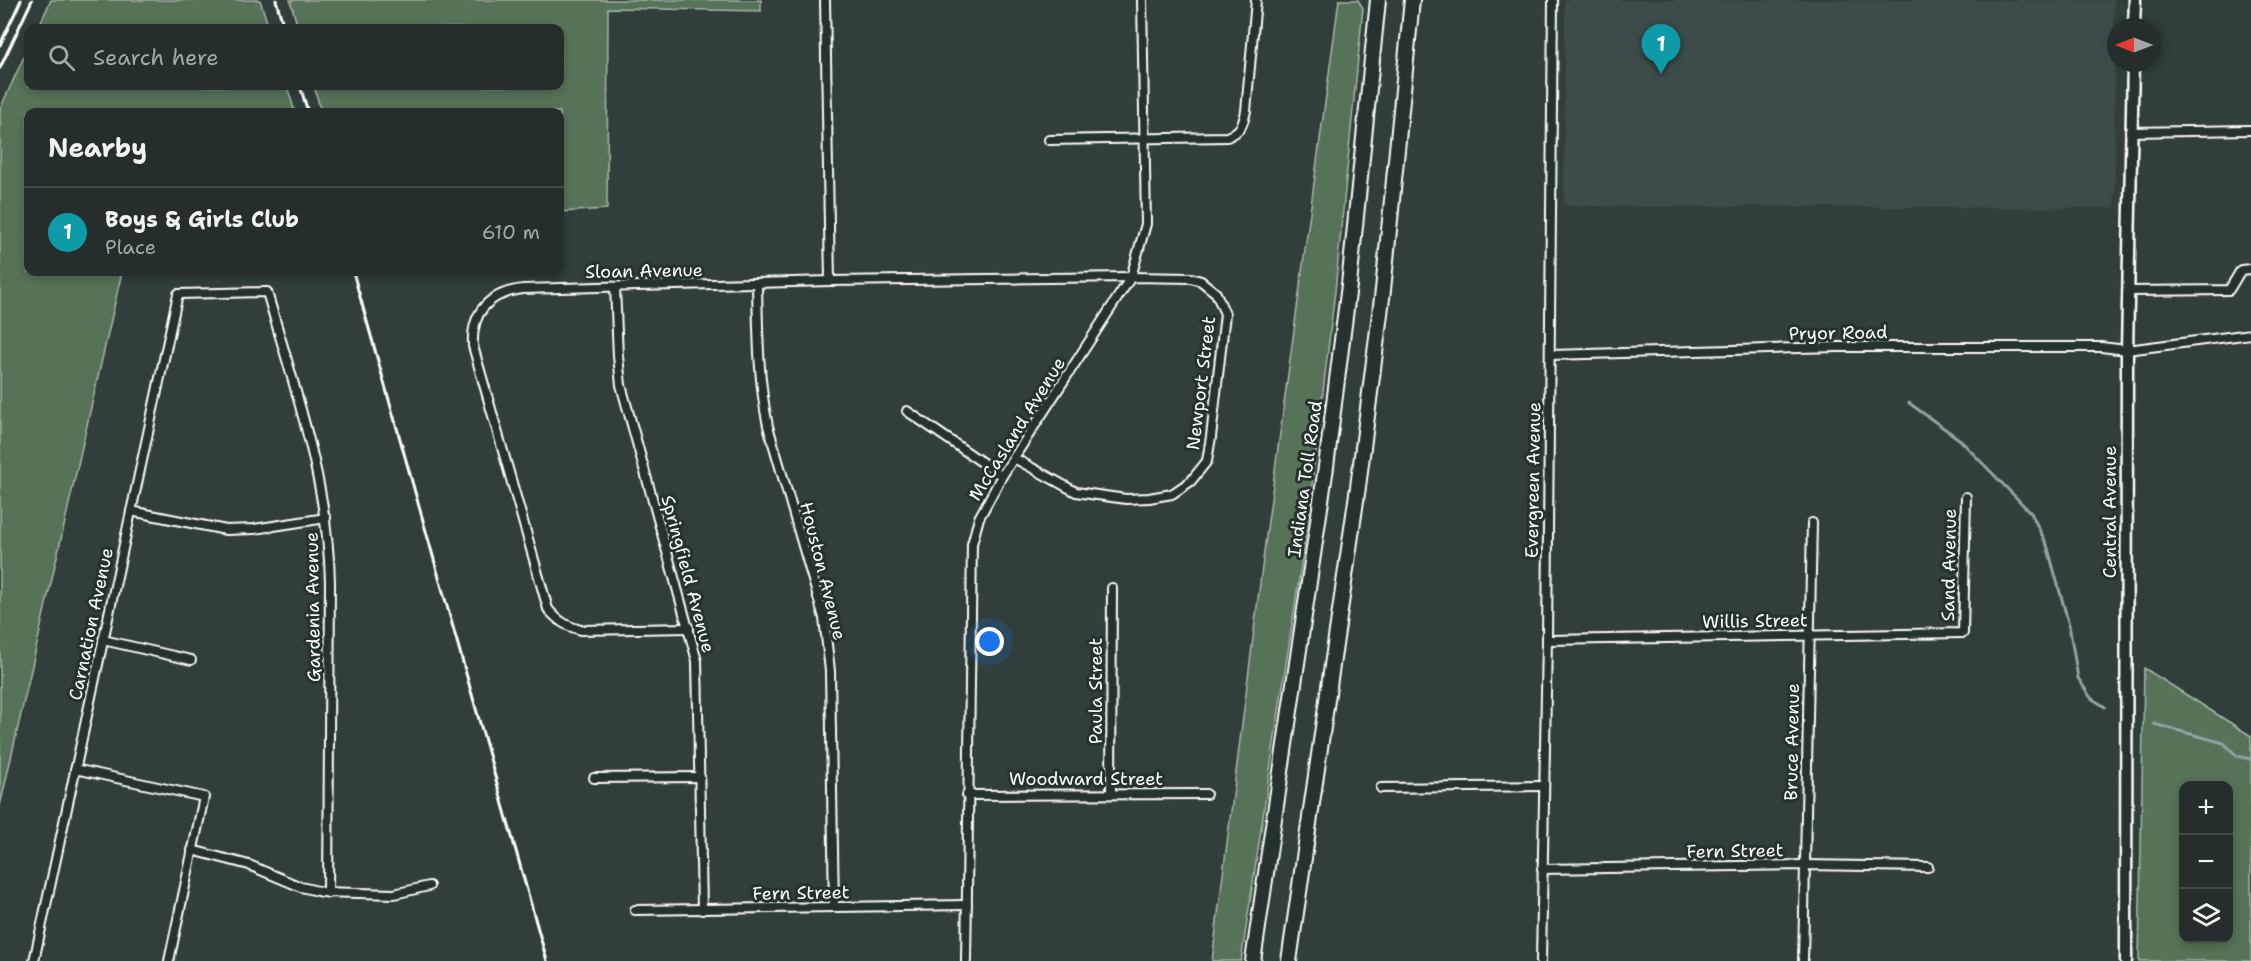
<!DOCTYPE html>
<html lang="en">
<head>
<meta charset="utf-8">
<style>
  body { margin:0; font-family:"Shantell Sans",sans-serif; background:#313a38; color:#f1f3f6 }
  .controls { position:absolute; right:18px; bottom:18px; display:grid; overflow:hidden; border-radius:12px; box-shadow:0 3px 9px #0003 }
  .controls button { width:54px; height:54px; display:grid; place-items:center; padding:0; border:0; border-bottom:2px solid #424a48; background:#252e2c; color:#f1f3f6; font:30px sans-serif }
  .compass { position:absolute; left:2107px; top:18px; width:54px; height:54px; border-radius:50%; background:#252e2c; box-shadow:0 3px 9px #0003; rotate:270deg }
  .you { position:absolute; left:990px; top:642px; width:21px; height:21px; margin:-15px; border:4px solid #fff; border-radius:50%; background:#1a73e8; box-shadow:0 0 0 9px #1a73e833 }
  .badge { display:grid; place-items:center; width:39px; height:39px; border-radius:50%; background:#8bbbb9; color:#fff; font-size:20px; font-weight:700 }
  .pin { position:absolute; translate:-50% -50px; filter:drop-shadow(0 2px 3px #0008) }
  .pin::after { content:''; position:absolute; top:32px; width:21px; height:18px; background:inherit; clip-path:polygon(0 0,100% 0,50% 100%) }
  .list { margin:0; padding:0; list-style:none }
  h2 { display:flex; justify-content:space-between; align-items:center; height:78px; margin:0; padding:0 24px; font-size:26px }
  h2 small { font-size:20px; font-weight:400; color:#a3a8a9 }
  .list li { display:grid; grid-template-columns:39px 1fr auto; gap:18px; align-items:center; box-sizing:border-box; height:90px; padding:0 24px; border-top:2px solid #424a48 }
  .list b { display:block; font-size:22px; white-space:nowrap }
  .list p { margin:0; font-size:20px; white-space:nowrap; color:#a3a8a9 }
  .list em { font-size:20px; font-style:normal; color:#a3a8a9 }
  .icon { flex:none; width:33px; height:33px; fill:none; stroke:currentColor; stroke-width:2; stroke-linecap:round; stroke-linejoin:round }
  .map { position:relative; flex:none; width:2251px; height:961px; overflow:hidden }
  .search { position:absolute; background:#252e2c; box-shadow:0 3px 9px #0003; left:24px; top:24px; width:540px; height:66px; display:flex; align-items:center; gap:15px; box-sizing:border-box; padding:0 21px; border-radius:12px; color:#a3a8a9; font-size:22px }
  .panel { position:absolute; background:#252e2c; box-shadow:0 3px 9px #0003; left:24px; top:108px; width:540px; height:168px; border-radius:12px }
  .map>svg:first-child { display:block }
</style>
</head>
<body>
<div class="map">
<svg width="2251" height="961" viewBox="0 0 2251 961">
  <rect width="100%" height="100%" fill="#313e3b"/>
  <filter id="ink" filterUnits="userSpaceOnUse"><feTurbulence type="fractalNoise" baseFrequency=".0167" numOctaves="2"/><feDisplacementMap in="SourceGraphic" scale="12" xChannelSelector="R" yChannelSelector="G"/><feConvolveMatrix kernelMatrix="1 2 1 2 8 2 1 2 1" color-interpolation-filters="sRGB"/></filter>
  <g filter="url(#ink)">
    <path fill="#3e4b4c" d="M1565,0h549l1,208 -551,-2z"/>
    <g fill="#567259" stroke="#aab8ac" stroke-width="1.5" fill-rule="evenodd">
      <path d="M51,0h209l9,28h-231z"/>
      <path d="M290,0h471v11l-153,-3 -1,201 -47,3v-100h-239l-7,-26h246v-58h-262z"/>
      <path d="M1339,0h19l5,8 -28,283 -28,235 -66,435h-29l54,-425z"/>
      <path d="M28,48v38h259l8,26h-267v160h94l-122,534v-697z"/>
      <path d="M2144,668l107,68v225h-112zM2184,786h44v152h-44z"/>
    </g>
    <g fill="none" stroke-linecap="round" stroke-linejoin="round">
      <g stroke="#90a4a7" stroke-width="3">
        <path d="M1909,403l50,36 72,74 16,32 22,80 9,53 13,20 14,9"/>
        <path d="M2154,724l70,19 13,13 14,3"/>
      </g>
      <defs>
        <g id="street">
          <path d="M825,0l5,281"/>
          <path d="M2130,132l121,-2"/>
          <path d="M1049,140l178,-3c14,-6 16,-12 19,-26l10,-111"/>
          <path d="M757,283c1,48 1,96 11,143l56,192 6,53 4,236"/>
          <path d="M615,287l3,69 3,29 76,276 5,249"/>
          <path d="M2128,291l101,-1 12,-20 10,-1"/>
          <path d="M1550,355l287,-8h264l26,3 124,-16"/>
          <path d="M907,411l95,65"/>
          <path d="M131,511l95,19 28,-1 72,-11"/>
          <path d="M689,628l-108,2c-15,-4 -23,-9 -33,-21l-75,-263c-2,-34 16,-53 50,-57l307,-8 301,-4 60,1 10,3 15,12 9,21 -14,123 -4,24 -16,20 -19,13 -23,4 -23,1 -50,-7 -62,-34"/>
          <path d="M103,640l88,20"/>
          <path d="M1547,640l416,-7 3,-136"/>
          <path d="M75,769l129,28 -35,164"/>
          <path d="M594,778l106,-1"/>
          <path d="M1381,788l163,-2"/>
          <path d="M1111,794l1,-206"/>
          <path d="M967,795l239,-1"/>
          <path d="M192,850l57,15 52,22 21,5 72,2 35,-8"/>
          <path d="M1542,869l263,-4 123,2"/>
          <path d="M635,910l332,-5"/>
          <path d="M34,961l144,-667 89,-2c27,95 61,190 63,290l-2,311"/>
          <path d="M966,961l6,-417 7,-26 23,-42 129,-199 15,-53 -4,-224"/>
          <path d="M1541,961l6,-321 6,-640"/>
          <path d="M1803,961l9,-438"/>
        </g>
        <g id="secondary">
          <path d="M2134,27l1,-27"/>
          <path d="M2126,961l1,-611 6,-287"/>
        </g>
        <g id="highway">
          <path d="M1253,961l73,-494 23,-182 29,-285"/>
          <path d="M1289,961l69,-474 25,-197 29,-290"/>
        </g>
      </defs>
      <use href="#street" stroke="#fff" stroke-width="12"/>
      <use href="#secondary" stroke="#fff" stroke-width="15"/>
      <use href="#highway" stroke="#fff" stroke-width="18"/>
      <use href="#street" stroke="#26332d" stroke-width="8"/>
      <use href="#secondary" stroke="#26332d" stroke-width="10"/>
      <use href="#highway" stroke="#26332d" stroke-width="14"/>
      <g stroke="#fff" stroke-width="3">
        <path d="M276,0l8,28"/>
        <path d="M0,45l21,-45"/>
        <path d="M0,68l32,-68"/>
        <path d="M300,86l8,26"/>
        <path d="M353,272l194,689"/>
      </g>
    </g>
  </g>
  <g text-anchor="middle" stroke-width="6" stroke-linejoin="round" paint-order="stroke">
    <g font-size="18" fill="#fff" stroke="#26332d">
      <text transform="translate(644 271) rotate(-1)" y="6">Sloan Avenue</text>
      <text transform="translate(1838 333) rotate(-1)" y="6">Pryor Road</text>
      <text transform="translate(1201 383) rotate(-83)" y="6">Newport Street</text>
      <text transform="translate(1017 429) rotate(-58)" y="6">McCasland Avenue</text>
      <text transform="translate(1305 479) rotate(-82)" y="6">Indiana Toll Road</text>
      <text transform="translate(1533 480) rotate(-89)" y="6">Evergreen Avenue</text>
      <text transform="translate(2110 512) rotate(-90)" y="6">Central Avenue</text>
      <text transform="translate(1949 565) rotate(-89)" y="6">Sand Avenue</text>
      <text transform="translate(823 571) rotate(76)" y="6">Houston Avenue</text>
      <text transform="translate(688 574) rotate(75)" y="6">Springfield Avenue</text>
      <text transform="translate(313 607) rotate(-91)" y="6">Gardenia Avenue</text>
      <text transform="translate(1755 621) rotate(-1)" y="6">Willis Street</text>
      <text transform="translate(91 624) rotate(-78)" y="6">Carnation Avenue</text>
      <text transform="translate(1096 691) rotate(-90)" y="6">Paula Street</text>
      <text transform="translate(1792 742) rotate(-89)" y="6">Bruce Avenue</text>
      <text x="1086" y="785">Woodward Street</text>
      <text transform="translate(1735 851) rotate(-1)" y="6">Fern Street</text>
      <text transform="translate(801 893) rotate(-1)" y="6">Fern Street</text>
    </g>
  </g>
</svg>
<div class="controls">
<button>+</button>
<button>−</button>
<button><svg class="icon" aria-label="layers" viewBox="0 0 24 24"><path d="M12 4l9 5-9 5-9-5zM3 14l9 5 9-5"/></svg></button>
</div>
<svg class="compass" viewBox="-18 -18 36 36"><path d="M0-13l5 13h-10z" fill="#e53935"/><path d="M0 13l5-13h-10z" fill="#a3a8a9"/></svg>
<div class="you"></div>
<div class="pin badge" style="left:1661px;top:74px;background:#0f9aa8">1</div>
<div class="search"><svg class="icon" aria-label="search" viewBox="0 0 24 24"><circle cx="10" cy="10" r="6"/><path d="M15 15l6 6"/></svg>Search here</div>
<section class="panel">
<h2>Nearby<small></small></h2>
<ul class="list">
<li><span class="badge" style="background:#0f9aa8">1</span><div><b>Boys &amp; Girls Club</b><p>Place</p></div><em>610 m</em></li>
</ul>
</section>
</div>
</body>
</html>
